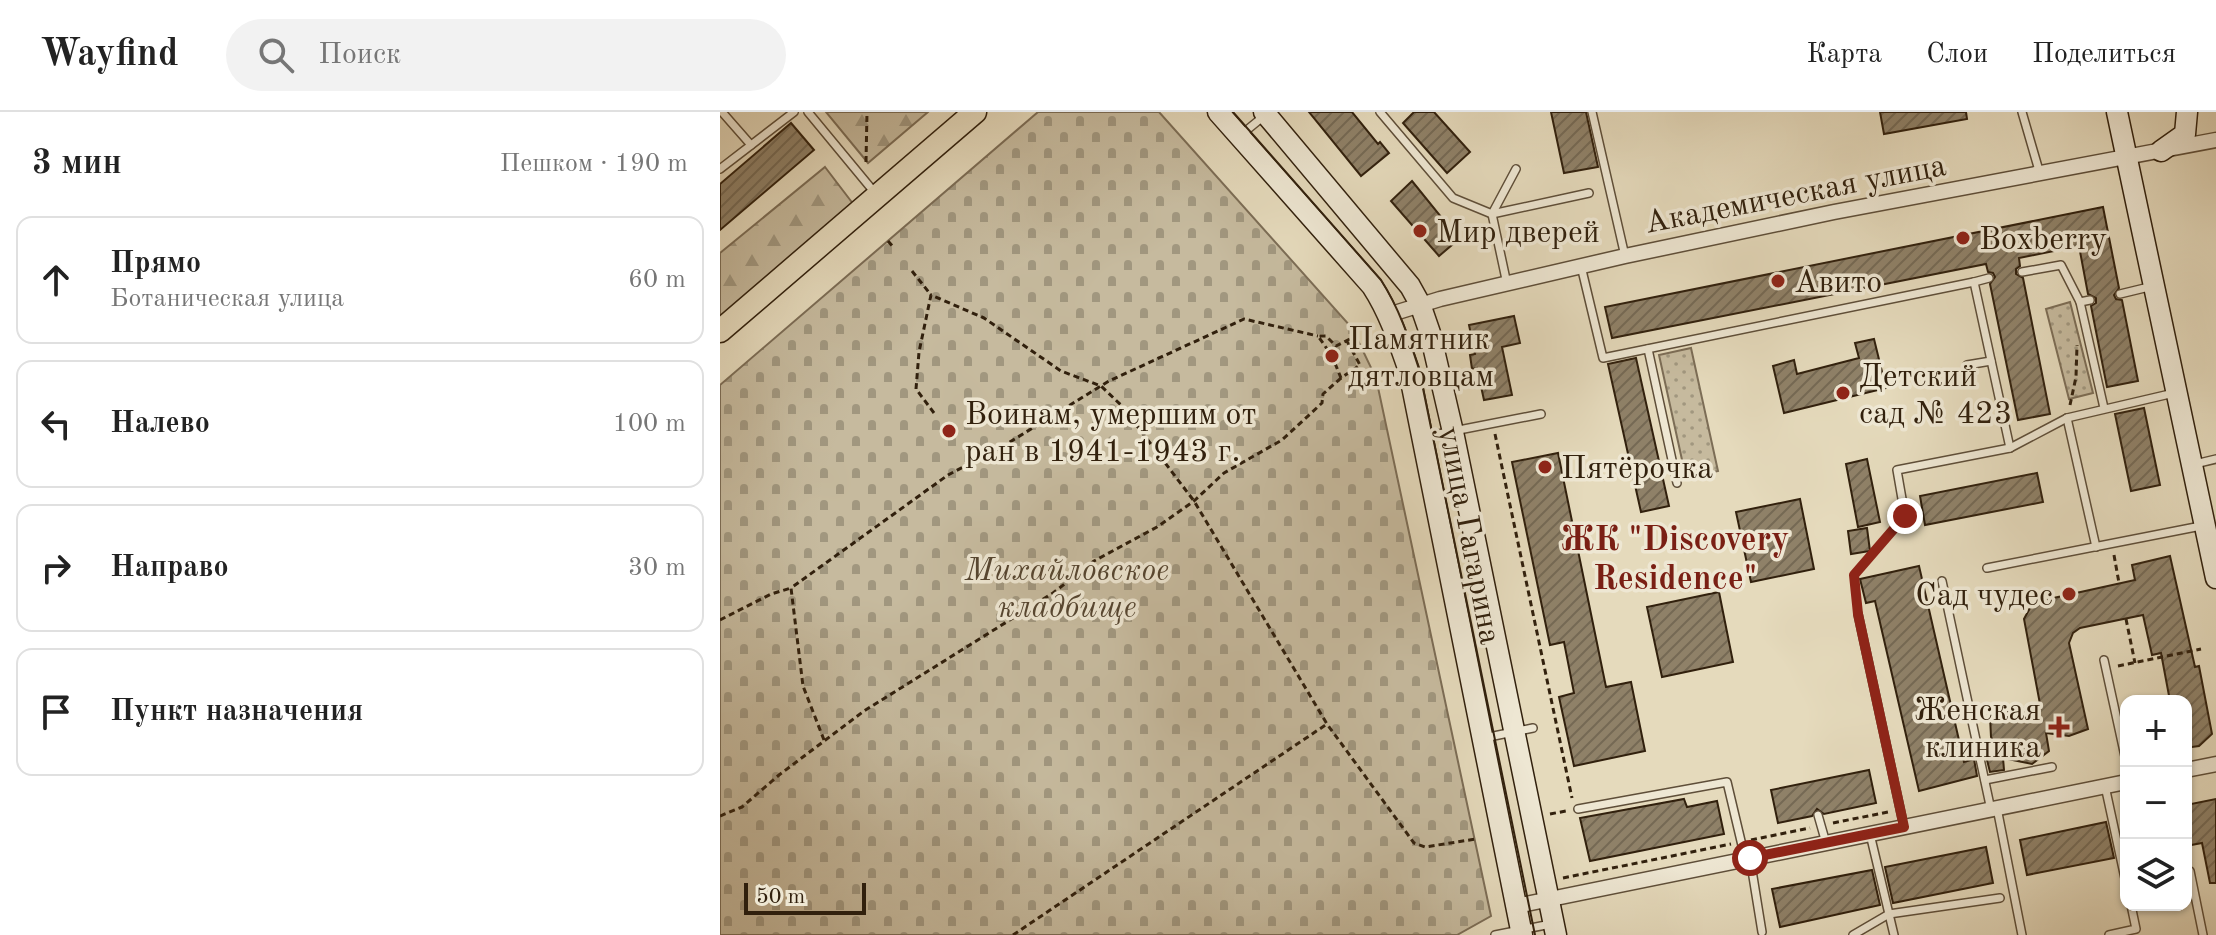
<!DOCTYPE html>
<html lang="ru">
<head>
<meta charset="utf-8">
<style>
  body { margin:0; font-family:"Old Standard TT",serif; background:#f2f2f2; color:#222 }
  .controls { position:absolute; right:24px; bottom:24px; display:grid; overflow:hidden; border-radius:16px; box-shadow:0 2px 6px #0004 }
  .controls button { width:72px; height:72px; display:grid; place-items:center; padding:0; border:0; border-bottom:2px solid #e0e0e0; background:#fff; color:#222; font:40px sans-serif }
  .scale { position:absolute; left:24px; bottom:20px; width:122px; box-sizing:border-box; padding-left:8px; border:4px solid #31200d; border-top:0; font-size:22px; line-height:28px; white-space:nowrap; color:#31200d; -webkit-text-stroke:6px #eee7d3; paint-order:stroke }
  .stop { position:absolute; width:24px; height:24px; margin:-18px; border:6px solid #8f2418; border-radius:50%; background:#fff }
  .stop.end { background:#8f2418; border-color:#fff; box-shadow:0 2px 8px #0008 }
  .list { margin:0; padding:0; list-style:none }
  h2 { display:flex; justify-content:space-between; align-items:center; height:104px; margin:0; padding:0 32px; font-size:34px }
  h2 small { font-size:26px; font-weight:400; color:#767676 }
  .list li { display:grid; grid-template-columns:52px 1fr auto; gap:24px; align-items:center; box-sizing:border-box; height:128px; margin:0 16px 16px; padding:0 16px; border:2px solid #e0e0e0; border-radius:16px }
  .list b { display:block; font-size:30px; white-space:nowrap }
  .list p { margin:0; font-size:26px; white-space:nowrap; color:#767676 }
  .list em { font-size:26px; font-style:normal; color:#767676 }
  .icon { flex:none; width:44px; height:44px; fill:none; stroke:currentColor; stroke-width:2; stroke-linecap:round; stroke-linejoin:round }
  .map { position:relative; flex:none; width:1496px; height:823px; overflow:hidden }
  header { display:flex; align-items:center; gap:48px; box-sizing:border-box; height:112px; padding:0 40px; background:#fff; border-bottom:2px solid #e0e0e0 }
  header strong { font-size:38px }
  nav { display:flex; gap:44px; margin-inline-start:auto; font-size:28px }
  .search { width:560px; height:72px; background:#f2f2f2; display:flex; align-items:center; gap:20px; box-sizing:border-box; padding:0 28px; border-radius:44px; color:#767676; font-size:30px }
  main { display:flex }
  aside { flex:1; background:#fff }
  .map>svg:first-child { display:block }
</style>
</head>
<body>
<header>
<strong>Wayfind</strong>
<div class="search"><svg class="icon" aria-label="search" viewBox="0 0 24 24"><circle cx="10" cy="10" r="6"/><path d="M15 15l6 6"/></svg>Поиск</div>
<nav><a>Карта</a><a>Слои</a><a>Поделиться</a></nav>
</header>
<main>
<aside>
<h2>3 мин<small>Пешком · 190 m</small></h2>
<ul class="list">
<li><svg class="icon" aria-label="ahead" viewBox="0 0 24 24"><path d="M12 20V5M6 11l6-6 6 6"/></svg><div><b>Прямо</b><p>Ботаническая улица</p></div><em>60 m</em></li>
<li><svg class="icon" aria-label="left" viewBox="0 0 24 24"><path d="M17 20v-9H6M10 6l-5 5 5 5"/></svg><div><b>Налево</b></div><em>100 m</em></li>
<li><svg class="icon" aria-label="right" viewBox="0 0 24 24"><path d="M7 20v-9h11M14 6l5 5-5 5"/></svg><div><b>Направо</b></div><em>30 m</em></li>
<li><svg class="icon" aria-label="arrive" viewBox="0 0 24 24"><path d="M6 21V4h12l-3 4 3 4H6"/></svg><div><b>Пункт назначения</b></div></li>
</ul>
</aside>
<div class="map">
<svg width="1496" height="823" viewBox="0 0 1496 823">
  <defs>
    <pattern id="forest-firs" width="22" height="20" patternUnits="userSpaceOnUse" patternTransform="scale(2)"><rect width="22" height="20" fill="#c6ba9e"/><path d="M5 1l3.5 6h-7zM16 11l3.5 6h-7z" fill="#a1977f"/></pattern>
    <pattern id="cemetery-stones" width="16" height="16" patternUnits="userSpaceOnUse" patternTransform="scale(2)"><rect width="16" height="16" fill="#c6ba9e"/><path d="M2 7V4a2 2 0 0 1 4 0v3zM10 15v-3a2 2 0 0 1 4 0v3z" fill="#a1977f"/></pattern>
    <pattern id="park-dots" width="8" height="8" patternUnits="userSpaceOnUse" patternTransform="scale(2)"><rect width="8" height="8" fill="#c6ba9e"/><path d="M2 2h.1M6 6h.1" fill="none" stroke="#a1977f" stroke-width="1.8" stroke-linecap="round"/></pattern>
    <pattern id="building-hatch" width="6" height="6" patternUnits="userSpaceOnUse" patternTransform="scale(2)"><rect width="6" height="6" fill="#8f8168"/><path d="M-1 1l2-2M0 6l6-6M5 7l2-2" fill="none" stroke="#756954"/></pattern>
  </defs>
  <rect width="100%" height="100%" fill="#e5dabc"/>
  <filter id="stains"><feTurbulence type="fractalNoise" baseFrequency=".0025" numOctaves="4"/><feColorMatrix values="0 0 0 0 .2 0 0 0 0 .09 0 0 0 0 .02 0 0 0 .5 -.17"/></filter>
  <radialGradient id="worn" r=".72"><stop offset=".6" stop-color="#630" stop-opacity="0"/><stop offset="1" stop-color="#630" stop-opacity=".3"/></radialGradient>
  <g fill="url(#forest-firs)" stroke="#7c6d56" stroke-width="2">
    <path d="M106,0h102l-60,51z"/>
    <path d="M105,55l29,38 -134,112v-64z"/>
  </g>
  <path fill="url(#cemetery-stones)" stroke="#7c6d56" stroke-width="2" d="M318,0h121l193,216 24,50 115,538 -34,19h-737v-550z"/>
  <g fill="url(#park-dots)" stroke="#7c6d56" stroke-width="2">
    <path d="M1350,190l23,91 -24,6 -23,-90z"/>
    <path d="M971,236l27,123 -32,7 -27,-123z"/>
  </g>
  <g fill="url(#building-hatch)" stroke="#31200d" stroke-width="2">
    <path d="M589,0h43l26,32 2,-2 9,11 -28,23z"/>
    <path d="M694,0h20l36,40 -23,21 -44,-50z"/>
    <path d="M831,0h35l12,55 -34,6z"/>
    <path d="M1160,0h86l1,7 -83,15z"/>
    <path d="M71,11l23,27 -94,80v-46z"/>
    <path d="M692,69l47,58 -20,17 -48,-55z"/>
    <path d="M1383,95l16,81 -5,7 2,4 6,1 16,81 -31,6 -16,-81 5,-3v-5l-8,-4 -9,-48 -60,12 1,8 -4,3v5l7,4 27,136 -32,6 -28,-136 5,-7 -2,-4 -5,-1 -2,-8 -374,74 -7,-31z"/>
    <path d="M794,204l6,27 -18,4 10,48 -28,5 -7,-32 -5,1 -2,-14 5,-1 -6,-29z"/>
    <path d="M1154,227l12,49 -102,25 -11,-47 21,-6 3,14 62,-16 -4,-15z"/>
    <path d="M916,246l33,148 -28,6 -33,-148z"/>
    <path d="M1424,296l16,77 -29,6 -16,-77z"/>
    <path d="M838,341l48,234 25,-5 14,69 -71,15 -15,-69 15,-4 -10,-51 -14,3 -38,-183z"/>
    <path d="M1147,347l13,63 -22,5 -12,-63z"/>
    <path d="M1317,361l6,29 -118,23 -5,-29z"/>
    <path d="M1080,387l14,70 -63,13 -15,-70z"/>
    <path d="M1147,416l3,23 -19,3 -3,-23z"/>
    <path d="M1450,444l25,111 4,-1 13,68 -13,12 -7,1 -6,-4v-42h-16l-9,-48 -9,2 -9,-40 -63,13 -7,5 -4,10 19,86 -19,7 -23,-3 3,18 -17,13 -29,-6 1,12 -14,2 -4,-16 14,-3 -9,-16 -1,-21 50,-12 -16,-85 6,-11 10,-7 95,-21 -3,-15z"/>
    <path d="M1199,454l45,196 10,-3 3,17 -58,15 -44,-190 -9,2 -6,-24z"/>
    <path d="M999,480l14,70 -71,15 -15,-70z"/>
    <path d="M1149,658l7,33 -52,11 -7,-5 -5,7 -34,7 -7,-33z"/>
    <path d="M964,687l3,8 30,-6 7,33 -134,27 -10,-43z"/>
    <path d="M1496,687v84h-6l-8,-40 -16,3v-41z"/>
    <path d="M1386,710l8,36 -87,17 -7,-35z"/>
    <path d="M1266,735l7,36 -100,20 -8,-36z"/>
    <path d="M1152,758l8,35 -100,22 -8,-38z"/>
  </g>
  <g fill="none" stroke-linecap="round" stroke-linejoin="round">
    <defs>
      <g id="lane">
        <path d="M2,0l29,33"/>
        <path d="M88,0l67,81"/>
        <path d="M660,0l73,86 39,16 97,-21"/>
        <path d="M872,0l33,144"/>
        <path d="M1302,0l18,62"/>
        <path d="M522,22l22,-18"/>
        <path d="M0,57l74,-57"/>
        <path d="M861,154l22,92 371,-76"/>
        <path d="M1302,160l39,-7 19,37 10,-2"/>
        <path d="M1269,166l-15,4 36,166"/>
        <path d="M787,172l-15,-70 24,-45"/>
        <path d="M1400,182l33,-8"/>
        <path d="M1360,190l24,106"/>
        <path d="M928,237l29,134"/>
        <path d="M1247,253l24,-4"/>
        <path d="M1347,306l29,129"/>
        <path d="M703,325l118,-23"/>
        <path d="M1475,352l21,-5"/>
        <path d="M1185,404l-8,-46 113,-22 57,-30 107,-25"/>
        <path d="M1267,456l214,-42"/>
        <path d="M1222,469l49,229"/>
        <path d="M1138,502l46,213"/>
        <path d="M1384,548l22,101"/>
        <path d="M764,626l49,-10"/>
        <path d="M1265,668l67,-13"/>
        <path d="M1385,674l21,97"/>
        <path d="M1277,696l25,127"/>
        <path d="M858,697l149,-27 18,76"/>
        <path d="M1098,703l8,28"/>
        <path d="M1150,722l24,101"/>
        <path d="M1030,746l12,74"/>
        <path d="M1466,760l4,-1 13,64"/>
        <path d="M775,823l56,-11"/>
        <path d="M1133,823l36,-21 111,-16"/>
        <path d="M1389,823l27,-6 -5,-24"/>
      </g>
      <g id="street">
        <path d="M668,203l52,-16 185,-43 209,-44 382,-72"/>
        <path d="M1466,658l30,-6"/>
        <path d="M796,794l610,-124"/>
      </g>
      <g id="secondary">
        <path d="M498,0l154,174c17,26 27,56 37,85l113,564"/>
        <path d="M544,0l146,174 10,18 10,29 23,99 103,503"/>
        <path d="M1397,0l99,466"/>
        <path d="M1441,39l24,-17 2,-22"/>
      </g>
      <path id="primary" d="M0,219l255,-219"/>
    </defs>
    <use href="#lane" stroke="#5e4e39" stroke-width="10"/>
    <use href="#street" stroke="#5e4e39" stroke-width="17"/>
    <use href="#secondary" stroke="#31200d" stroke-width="23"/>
    <use href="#primary" stroke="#31200d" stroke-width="25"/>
    <g stroke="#31200d" stroke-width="3" stroke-dasharray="6 4" stroke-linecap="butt">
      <path d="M146,50l1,-50"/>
      <path d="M168,129l6,7"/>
      <path d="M192,159l19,24"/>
      <path d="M627,229l13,24 -19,13 -9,-22 -14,-20h8l10,10 20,-10"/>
      <path d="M1350,293l6,-28 1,-32"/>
      <path d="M214,301l-18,-24 3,-37 12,-57 53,23 77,53 40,15 21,20 72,95 133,223 87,119 11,4 51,-8"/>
      <path d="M775,322l77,364"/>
      <path d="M1394,443l5,28"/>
      <path d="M1137,489l-3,-26 43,-50"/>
      <path d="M1406,507l9,44"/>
      <path d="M0,508l51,-26 20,-6"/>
      <path d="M1398,554l83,-17"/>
      <path d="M104,628l-21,-54 -12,-98 157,-113 57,-30 104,-64 135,-62 74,17"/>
      <path d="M830,702l16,-3"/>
      <path d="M0,704l22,-9 37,-32 85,-64 189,-118 41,-32 63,-34 37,-26 30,-28 58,-33 40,-37 1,-9 18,-16"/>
      <path d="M1113,711l55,-11"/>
      <path d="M1031,728l59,-12"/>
      <path d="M843,766l168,-34"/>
      <path d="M293,823l314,-211"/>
    </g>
    <use href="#lane" stroke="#eee7d3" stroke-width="7"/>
    <use href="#street" stroke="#eee7d3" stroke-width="14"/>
    <use href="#secondary" stroke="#eee7d3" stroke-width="20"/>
    <use href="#primary" stroke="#e5dabc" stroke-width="22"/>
    <path stroke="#31200d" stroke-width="2" d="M513,0l148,168c18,28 28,58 38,89l116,566"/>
  </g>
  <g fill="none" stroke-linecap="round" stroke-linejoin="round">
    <path stroke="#8f2418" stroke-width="10" d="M1030,746l154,-31 -46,-213 -4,-39 51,-59"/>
  </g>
  <g fill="#8f2418" stroke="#eee7d3" stroke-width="3">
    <circle cx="700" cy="119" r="8"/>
    <circle cx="1243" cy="126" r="8"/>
    <circle cx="1058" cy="169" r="8"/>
    <circle cx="612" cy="244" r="8"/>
    <circle cx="1123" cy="281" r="8"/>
    <circle cx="229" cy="319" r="8"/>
    <circle cx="825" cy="355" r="8"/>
    <circle cx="1349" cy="482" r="8"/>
    <path d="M1335 603h8v8h8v8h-8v8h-8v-8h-8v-8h8z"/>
  </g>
  <g text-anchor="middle" stroke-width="7" stroke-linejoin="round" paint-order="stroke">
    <g font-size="32" fill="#31200d" stroke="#eee7d3">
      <text transform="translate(1075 81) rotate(-11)" y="11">Академическая улица</text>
      <text transform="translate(751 423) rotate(79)" y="11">улица Гагарина</text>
    </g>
    <g font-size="32" fill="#31200d" stroke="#eee7d3" text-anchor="start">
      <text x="716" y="130">Мир дверей</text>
      <text x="1259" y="137">Boxberry</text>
      <text x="1074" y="180">Авито</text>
      <text x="628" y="237">Памятник<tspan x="628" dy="37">дятловцам</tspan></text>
      <text x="1139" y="274">Детский<tspan x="1139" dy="37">сад № 423</tspan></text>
      <text x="245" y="312">Воинам, умершим от<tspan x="245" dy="37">ран в 1941-1943 г.</tspan></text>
      <text x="841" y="366">Пятёрочка</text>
      <text x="1333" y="493" text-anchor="end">Сад чудес</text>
      <text x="1321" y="608" text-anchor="end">Женская<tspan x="1321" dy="37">клиника</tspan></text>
    </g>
    <g font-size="32" font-style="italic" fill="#564631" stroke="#eee7d3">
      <text x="347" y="468">Михайловское<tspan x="347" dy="37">кладбище</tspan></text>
    </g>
    <g font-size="34" font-weight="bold" fill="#7a1f14" stroke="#eee7d3">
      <text x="955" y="438">ЖК "Discovery<tspan x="955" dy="39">Residence"</tspan></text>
    </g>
  </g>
  <rect width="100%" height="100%" filter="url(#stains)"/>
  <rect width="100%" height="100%" fill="url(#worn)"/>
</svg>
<div class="controls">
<button>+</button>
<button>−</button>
<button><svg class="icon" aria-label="layers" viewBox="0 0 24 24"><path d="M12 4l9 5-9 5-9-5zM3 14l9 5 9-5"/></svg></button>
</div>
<div class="scale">50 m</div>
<div class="stop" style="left:1030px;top:746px"></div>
<div class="stop end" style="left:1185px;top:404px"></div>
</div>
</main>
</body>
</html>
